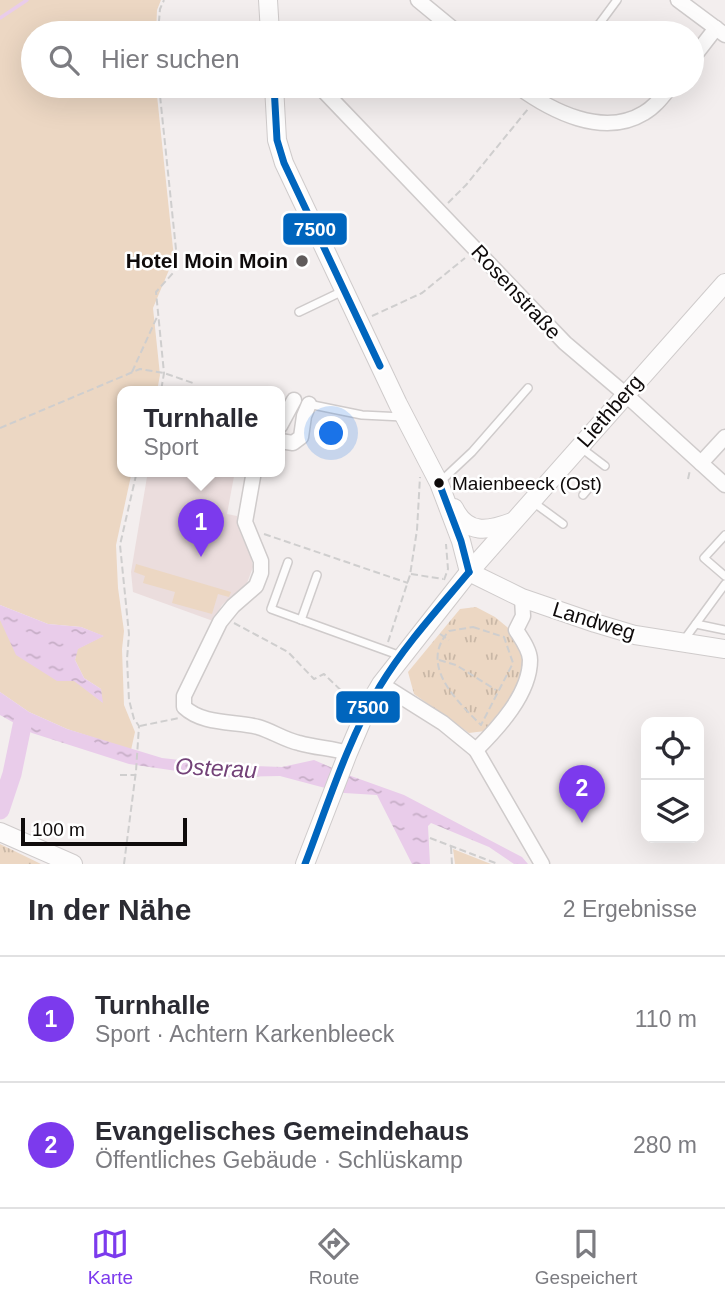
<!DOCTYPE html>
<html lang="de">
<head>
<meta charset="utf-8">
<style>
  body { margin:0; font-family:Helvetica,sans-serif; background:#f2f2f3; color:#2b2b33 }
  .controls { position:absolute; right:21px; bottom:21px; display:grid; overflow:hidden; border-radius:14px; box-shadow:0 7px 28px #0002 }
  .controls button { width:63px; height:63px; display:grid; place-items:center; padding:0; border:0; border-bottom:2px solid #e1e1e2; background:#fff; color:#2b2b33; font:35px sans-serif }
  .scale { position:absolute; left:21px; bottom:18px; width:166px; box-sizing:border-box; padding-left:7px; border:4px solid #0f0b0b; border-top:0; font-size:19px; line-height:24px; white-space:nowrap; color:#0f0b0b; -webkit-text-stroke:5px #fff; paint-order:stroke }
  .you { position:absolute; left:332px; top:434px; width:24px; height:24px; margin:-18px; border:5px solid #fff; border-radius:50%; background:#1a73e8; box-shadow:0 0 0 10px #1a73e833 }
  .badge { display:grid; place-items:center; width:46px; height:46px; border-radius:50%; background:#7c3aed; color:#fff; font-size:23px; font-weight:700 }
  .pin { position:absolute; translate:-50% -58px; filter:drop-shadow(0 2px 4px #0008) }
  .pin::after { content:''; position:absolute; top:37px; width:24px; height:21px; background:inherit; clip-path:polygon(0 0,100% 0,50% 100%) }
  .popup { position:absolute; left:117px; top:386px; width:168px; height:91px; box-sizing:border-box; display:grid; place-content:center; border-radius:14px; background:#fff; filter:drop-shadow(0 2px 5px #0005); font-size:23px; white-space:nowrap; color:#7c7c81 }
  .popup b { font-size:26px; color:#2b2b33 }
  .popup::after { content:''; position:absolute; left:50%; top:100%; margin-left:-14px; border:14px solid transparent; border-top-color:#fff }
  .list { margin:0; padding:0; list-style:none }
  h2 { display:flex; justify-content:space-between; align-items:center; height:91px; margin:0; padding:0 28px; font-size:30px }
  h2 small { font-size:23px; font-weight:400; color:#7c7c81 }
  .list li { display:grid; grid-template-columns:46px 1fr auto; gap:21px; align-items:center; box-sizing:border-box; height:126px; padding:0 28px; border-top:2px solid #e1e1e2 }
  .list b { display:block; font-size:26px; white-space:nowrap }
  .list p { margin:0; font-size:23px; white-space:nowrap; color:#7c7c81 }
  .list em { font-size:23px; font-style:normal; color:#7c7c81 }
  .icon { flex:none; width:38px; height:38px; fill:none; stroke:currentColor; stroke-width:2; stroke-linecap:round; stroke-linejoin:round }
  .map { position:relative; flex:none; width:725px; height:864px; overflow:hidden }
  .search { position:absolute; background:#fff; box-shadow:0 7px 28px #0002; left:21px; right:21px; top:21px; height:77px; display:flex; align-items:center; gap:18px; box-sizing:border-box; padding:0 24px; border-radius:38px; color:#7c7c81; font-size:26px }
  .sheet { height:343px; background:#fff }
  nav { display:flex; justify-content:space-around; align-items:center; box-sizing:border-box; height:98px; border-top:2px solid #e1e1e2; background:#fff; font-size:19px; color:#7c7c81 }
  nav a { display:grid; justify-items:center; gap:4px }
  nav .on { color:#7c3aed }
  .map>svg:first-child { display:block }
</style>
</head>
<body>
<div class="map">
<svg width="725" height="864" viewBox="0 0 725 864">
  <defs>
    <pattern id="park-tufts" width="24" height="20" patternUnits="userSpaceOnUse" patternTransform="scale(1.75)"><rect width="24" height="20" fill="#ecd7c3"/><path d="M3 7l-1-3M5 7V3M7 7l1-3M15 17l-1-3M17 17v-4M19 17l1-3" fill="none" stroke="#c9b7a6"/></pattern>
    <pattern id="water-ripples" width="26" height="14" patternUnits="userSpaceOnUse" patternTransform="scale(1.75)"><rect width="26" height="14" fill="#e9ccea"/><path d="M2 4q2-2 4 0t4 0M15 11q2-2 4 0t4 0" fill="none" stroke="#c7aec7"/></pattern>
  </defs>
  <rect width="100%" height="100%" fill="#f3eeee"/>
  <path fill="#ebdddd" d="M148,471h87l-8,43 10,2 3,16 11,25 2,10 -6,16 -25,22 -9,16 -80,-29 -2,-20z"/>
  <g fill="#ecd7c3">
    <path d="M0,0h161l-4,10 -1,23h-123v53h123l18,172 -21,50 7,67 -3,16h-35v80h10l-16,74 2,43 6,43 -2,18 2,56 11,27 -4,18 -64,-21 -38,-17 -29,-20v-72l102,82 -1,-13 -17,-11 -9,-18 2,-11 26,-13 -22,-9 -33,-3 -48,-19z"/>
    <path d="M136,564l95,28 -2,5 -11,-3 -6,20 -40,-11 3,-11 -32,-9 2,-7 -11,-4z"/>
  </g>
  <g fill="url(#park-tufts)">
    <path d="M476,607l19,10 18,15 9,12 2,31 -29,46 -10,10 -16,2 -55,-39 -6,-22 52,-63z"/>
    <path d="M0,844l41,20h-41z"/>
    <path d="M453,849l38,15h-36z"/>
  </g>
  <g fill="url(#water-ripples)">
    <path d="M0,605l48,19 33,3 23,9 -26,13 -3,11 9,18 17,11 2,14 -29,-22h-17l-41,-26 -16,-35z"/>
    <path d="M0,692l29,20 38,17 95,29 61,7 59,2 32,-7 37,16 53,19 118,62 6,7h-14l-25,-17 -58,-24 -3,3 2,38h-18l-35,-69 -33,-2 -64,-17 -62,1 -89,-13 -97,-31 -32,-18z"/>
  </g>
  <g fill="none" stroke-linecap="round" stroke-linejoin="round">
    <path stroke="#e9ccea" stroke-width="3.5" d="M0,18l27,-18"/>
    <path stroke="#e9ccea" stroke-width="19" d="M0,810l12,-36 11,-53"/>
    <defs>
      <g id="service">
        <path d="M601,33l-4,-6 20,-27"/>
        <path d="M299,312l46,-22"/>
        <path d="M308,404l54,11 41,2"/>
        <path d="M580,447l25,19"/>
        <path d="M440,482l32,-30 56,-64"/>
        <path d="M583,495l10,-12"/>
        <path d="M533,502l30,22"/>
        <path d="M725,535l-21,23 21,18"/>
        <path d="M288,562l-17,47 130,47"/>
        <path d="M301,620l16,-45"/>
        <path d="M696,624l29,6"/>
        <path d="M684,640l41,-56"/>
      </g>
      <g id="minor">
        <path d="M418,0l40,33"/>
        <path d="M678,0l47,35"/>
        <path d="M692,59l24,-31"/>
        <path d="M319,86l246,257 60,51 100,91"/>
        <path d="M517,86c34,25 86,52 127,27 11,-6 19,-17 27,-27"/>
        <path d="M280,426l14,-26"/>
        <path d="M280,441l13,2 8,-6 3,-21 5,-12"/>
        <path d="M701,463l24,-26"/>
        <path d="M254,471l-9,51 16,39v12l-5,13 -23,20 -13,16 -36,74v11c19,18 50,14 74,20 14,4 27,13 41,16 17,5 33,5 49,10"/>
        <path d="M381,684l62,39 33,27 66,114"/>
        <path d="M476,750c22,-22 54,-56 54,-90 0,-10 -9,-22 -14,-30l7,-14 -1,-18"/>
      </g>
      <g id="tertiary">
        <path d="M268,0l2,33"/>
        <path d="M274,86l3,54 7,23 114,241 41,79 22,58 8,31"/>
        <path d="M454,508c13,27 34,23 58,14"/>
        <path d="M469,572l53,26 73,25 40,12 90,14"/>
        <path d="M0,832l73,32"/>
        <path d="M305,864l43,-111 20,-47 13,-22 88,-112 256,-289"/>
      </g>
    </defs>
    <use href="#service" stroke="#cfcbcb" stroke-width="10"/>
    <use href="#minor" stroke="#cfcbcb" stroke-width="17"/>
    <use href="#tertiary" stroke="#cfcbcb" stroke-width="20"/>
    <g stroke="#cfcece" stroke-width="2" stroke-dasharray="7 3.5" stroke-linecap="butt">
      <path d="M158,33l2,-24 4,-9"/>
      <path d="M159,86l18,173 -4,14 -17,19 8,81 -3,18"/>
      <path d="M448,203l18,-18 62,-76"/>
      <path d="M372,316l50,-23 43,-35"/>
      <path d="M132,372l25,-55"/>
      <path d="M0,428l140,-59 24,4 29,10"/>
      <path d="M688,479l2,-9"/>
      <path d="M264,534l144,49"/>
      <path d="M411,574l32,5"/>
      <path d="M444,580l4,-11 -2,-25"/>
      <path d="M234,623l54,29 26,27 10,-5 30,29"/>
      <path d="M473,627l31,10 9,26 -32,62c-24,-24 -63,-60 -32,-94z"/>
      <path d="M440,634l9,6"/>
      <path d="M388,642l22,-67 7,-45 3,-53"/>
      <path d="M439,660l17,5 40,25"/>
      <path d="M140,726l39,-8"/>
      <path d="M120,775h15"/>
      <path d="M430,838l68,26"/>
      <path d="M451,847l1,17"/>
      <path d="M124,864l12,-93 3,-45 -5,-7 -5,-19 -2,-41 2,-25 -9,-89 17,-74"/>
    </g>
    <use href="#service" stroke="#fdfcfc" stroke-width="7"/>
    <use href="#minor" stroke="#fdfcfc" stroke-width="14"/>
    <use href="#tertiary" stroke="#fdfcfc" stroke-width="18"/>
    <defs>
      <g id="bus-1">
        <path d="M274,86l3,54 7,23 96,203"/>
        <path d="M439,483l22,58 8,31"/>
        <path d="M305,864c23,-60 42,-122 75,-178 25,-41 58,-77 89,-114"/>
      </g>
    </defs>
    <use href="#bus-1" stroke="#fff" stroke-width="12"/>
    <use href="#bus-1" stroke="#0065bd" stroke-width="7"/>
  </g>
  <circle fill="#5f5a5a" stroke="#fff" stroke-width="2.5" cx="302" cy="261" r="7"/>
  <circle fill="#0f0b0b" stroke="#fff" stroke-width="2.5" cx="439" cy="483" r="6"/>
  <g text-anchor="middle" stroke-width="5" stroke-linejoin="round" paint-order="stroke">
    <g font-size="19" fill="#0f0b0b" stroke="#fff" text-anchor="start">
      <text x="452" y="490">Maienbeeck (Ost)</text>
    </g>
    <g font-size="21" font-weight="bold" fill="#0f0b0b" stroke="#fff" text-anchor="end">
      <text x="288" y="268">Hotel Moin Moin</text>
    </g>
    <g font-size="21" fill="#0f0b0b" stroke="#fff">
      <text transform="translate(516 292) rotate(47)" y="7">Rosenstraße</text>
      <text transform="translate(610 411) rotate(-49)" y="7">Liethberg</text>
      <text transform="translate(594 621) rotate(17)" y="7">Landweg</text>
    </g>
    <g font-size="23" font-style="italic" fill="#734278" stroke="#fff">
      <text transform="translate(216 768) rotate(3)" y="8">Osterau</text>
    </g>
  </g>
  <g stroke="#fff" stroke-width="2.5">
    <rect x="282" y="212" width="66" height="34" rx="7" fill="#0065bd"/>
    <rect x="335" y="690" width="66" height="34" rx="7" fill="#0065bd"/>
  </g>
  <g font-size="19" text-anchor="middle" font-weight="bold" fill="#fff">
    <text x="315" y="236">7500</text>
    <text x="368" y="714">7500</text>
  </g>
</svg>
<div class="controls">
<button><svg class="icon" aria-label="locate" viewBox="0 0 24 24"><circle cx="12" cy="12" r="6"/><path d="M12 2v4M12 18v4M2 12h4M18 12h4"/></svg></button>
<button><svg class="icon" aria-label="layers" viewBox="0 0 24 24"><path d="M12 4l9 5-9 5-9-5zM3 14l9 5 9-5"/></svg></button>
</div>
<div class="scale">100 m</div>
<div class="you"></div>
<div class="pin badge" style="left:201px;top:557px">1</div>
<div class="popup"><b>Turnhalle</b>Sport</div>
<div class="pin badge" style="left:582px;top:823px">2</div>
<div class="search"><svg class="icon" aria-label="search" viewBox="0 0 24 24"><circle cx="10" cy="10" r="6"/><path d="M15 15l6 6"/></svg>Hier suchen</div>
</div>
<section class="sheet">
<h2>In der Nähe<small>2 Ergebnisse</small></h2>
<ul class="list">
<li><span class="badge">1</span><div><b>Turnhalle</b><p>Sport · Achtern Karkenbleeck</p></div><em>110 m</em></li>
<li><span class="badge">2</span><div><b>Evangelisches Gemeindehaus</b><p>Öffentliches Gebäude · Schlüskamp</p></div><em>280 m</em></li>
</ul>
</section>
<nav>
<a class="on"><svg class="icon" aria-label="map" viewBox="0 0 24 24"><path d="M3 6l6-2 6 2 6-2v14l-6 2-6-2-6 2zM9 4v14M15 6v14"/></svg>Karte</a>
<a><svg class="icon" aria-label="directions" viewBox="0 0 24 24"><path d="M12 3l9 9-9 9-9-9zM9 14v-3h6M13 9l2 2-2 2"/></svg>Route</a>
<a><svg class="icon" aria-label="saved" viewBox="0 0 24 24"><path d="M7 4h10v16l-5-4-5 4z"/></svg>Gespeichert</a>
</nav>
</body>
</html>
